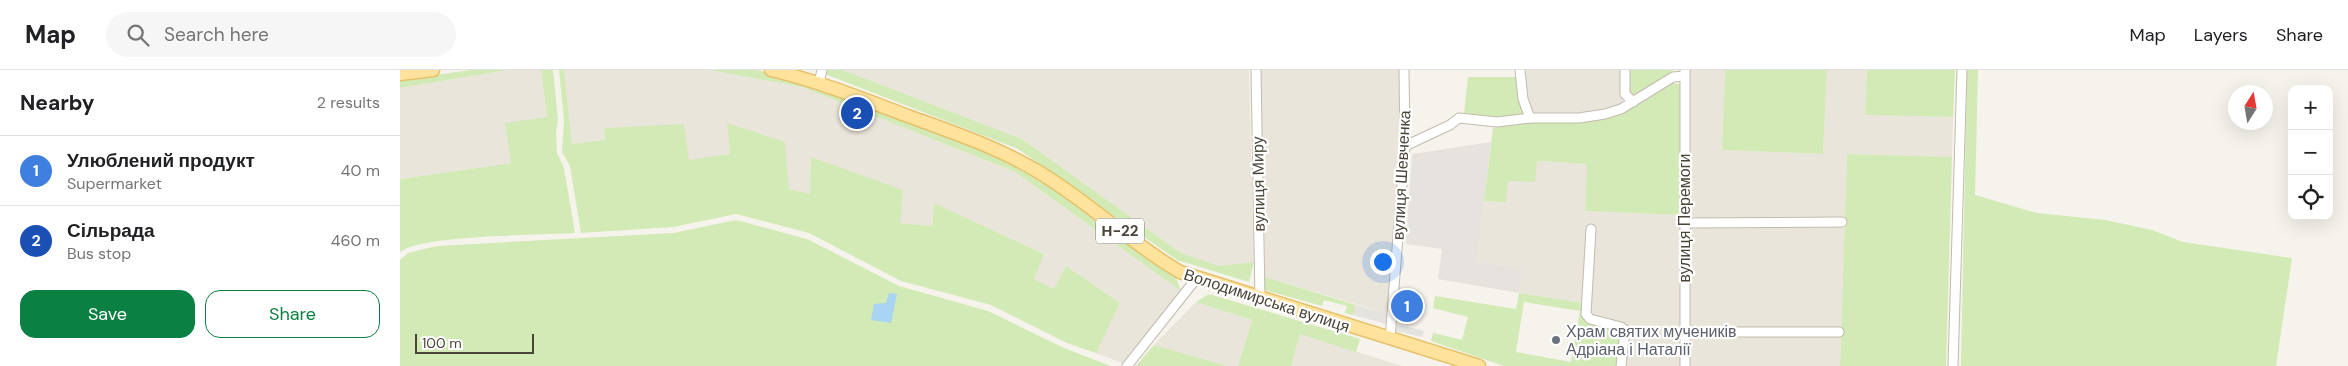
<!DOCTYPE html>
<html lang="en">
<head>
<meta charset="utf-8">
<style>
  body { margin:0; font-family:"DM Sans",sans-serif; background:#f6f6f6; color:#202124 }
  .controls { position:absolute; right:15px; top:15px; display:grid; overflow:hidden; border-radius:10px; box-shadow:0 5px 20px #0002 }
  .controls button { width:45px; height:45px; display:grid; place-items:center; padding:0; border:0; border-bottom:1px solid #e0e0e0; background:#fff; color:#202124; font:25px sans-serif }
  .compass { position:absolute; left:1828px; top:15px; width:45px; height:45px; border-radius:50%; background:#fff; box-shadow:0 5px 20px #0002; rotate:11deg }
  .scale { position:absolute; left:15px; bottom:12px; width:119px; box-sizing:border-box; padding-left:5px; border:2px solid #4b4439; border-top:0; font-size:14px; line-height:18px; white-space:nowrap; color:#4b4439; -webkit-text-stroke:4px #fff; paint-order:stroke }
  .you { position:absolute; left:982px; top:191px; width:18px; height:18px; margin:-12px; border:4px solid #fff; border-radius:50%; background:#1a73e8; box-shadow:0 0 0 8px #1a73e833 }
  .badge { display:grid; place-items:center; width:32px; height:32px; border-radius:50%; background:#0b8043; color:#fff; font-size:16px; font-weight:700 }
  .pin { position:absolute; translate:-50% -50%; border:2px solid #fff; box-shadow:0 1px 5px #0006 }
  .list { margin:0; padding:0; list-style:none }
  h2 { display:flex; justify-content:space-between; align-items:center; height:65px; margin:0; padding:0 20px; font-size:21px }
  h2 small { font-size:16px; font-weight:400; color:#757577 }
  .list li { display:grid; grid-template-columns:32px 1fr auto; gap:15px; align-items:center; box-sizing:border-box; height:70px; padding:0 20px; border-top:1px solid #e0e0e0 }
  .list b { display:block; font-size:19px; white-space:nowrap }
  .list p { margin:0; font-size:16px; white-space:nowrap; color:#757577 }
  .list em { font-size:16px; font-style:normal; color:#757577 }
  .actions { display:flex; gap:10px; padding:15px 20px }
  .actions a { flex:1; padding:11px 0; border:1px solid #0b8043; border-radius:15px; text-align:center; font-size:18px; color:#0b8043 }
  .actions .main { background:#0b8043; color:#fff }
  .icon { flex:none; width:28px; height:28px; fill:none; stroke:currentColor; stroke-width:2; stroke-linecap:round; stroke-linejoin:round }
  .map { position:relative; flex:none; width:1948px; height:296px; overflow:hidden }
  header { display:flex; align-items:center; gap:30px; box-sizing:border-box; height:70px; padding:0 25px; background:#fff; border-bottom:1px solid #e0e0e0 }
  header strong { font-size:24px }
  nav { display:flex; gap:28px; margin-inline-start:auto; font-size:18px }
  .search { width:350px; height:45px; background:#f6f6f6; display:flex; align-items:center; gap:12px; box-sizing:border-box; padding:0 18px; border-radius:28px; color:#757577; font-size:19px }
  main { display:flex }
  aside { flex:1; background:#fff }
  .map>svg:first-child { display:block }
</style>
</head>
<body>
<header>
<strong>Map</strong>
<div class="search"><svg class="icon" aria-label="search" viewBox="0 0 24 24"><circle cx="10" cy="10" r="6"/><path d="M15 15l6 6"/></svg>Search here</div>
<nav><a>Map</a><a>Layers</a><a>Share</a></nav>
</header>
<main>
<aside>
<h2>Nearby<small>2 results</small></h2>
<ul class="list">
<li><span class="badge" style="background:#3f7fe0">1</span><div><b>Улюблений продукт</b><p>Supermarket</p></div><em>40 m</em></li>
<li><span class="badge" style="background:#1a4fb4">2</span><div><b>Сільрада</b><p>Bus stop</p></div><em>460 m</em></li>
</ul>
<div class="actions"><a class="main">Save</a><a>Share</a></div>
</aside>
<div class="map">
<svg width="1948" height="296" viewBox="0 0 1948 296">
  <rect width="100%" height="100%" fill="#f6f3ec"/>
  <g fill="#eae5da">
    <path d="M108,0h33l6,47 -36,46 -111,16v-91z"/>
    <path d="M164,0h145l93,17 213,85 166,119 -59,72 -26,-10 24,-50 -54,-37 -12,23 -21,-10 11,-25 -110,-51 -2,23 -32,-3 -89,-65 -1,36 -21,-5 -61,-66 2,31 -42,7 -4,-36 -80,3 1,12 -33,4z"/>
    <path d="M443,0h406l5,192 -35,4 -38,-13 -159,-114z"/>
    <path d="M861,0h139l1,76 -12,168 -124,-37z"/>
    <path d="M1124,0h98v35l-44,9h-45l-6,-15z"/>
    <path d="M1290,0h35l-3,80 101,4 4,-84h40l-2,45 88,2 -1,40 -105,-3 -7,212h-151z"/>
    <path d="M1136,91l52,3 -3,47 95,4v151h-56l-35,-53v-9l-70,-11 4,-24 -46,-8 7,-60 22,1 1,-21z"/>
    <path d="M796,232l56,18 -14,46h-11l-73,-21z"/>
    <path d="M900,264l102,32h-111z"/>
  </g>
  <path fill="#e6e2dd" d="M1091,72l-14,119 46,8 -4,24 -81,-14 4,-30 -36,-5 6,-90z"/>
  <g fill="#d2eab5" fill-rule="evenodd">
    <path d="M71,0h37l-108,18v-8z"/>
    <path d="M141,0h12l5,50 -2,12 1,21 7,15 11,65c-32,2 -156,2 -175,19v-73l111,-16 -6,-40 42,-6z"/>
    <path d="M159,0h5l8,74 33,-4 -1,-12 80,-4 5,36 41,-6 -3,-31 58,19 4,47 21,5 1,-37 92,33 -3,33 32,3 2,-23 110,51 -10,25 20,10 12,-23 54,37 -24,50 -29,-10 -76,-38 -90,-24 -92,-48 -73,-19 -63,13 -92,6 -11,-67 -8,-14 2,-32z"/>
    <path d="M309,0h48l47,11 148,56 70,30 46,29 65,53 43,29 5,13 -166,-119 -213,-85z"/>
    <path d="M426,0h17l179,69 159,114 38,13 35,-4 -5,20 -72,-22 -159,-111 -193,-75z"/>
    <path d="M1229,0h45l-40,27 -5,-4z"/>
    <path d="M1325,0h102l-4,84 -101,-4z"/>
    <path d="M1467,0h88l-2,47 -88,-2z"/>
    <path d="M1567,0h11l-3,125 62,18 68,7 47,10 31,12 109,16 -16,108h-315z"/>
    <path d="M1068,7h49l8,37 -28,3 -33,-4z"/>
    <path d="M1272,13l8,1v131l-95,-4 2,-47 -50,-3 -2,21 -27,-1 -2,21 -22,-1 9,-73 38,-6h49l26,-4 17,-5z"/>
    <path d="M1447,84l105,3 -6,209h-106z"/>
    <path d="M336,150l71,19 92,47 89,25 76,37 47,18h-711v-106l8,-7 29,-7 237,-13z"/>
    <path d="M865,207l91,28 -3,10 -8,-2 2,-7 -23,-6 -2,6 -57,-16z"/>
    <path d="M1119,223l64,10v12l38,16 -4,35h-113l-73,-25 2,-8 29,7 6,-23 -35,-9 2,-12 81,13zM1124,232l56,9 -9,51 -55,-10z"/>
    <path d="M809,224l151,45 -4,13 -56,-18 -9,32h-53l14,-46 -56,-18z"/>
    <path d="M754,275l73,21h-91z"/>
  </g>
  <g fill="#e5e3e0">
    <path d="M956,235l33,9 -3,10 -33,-9z"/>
    <path d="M997,254l27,7 -2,6 -26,-6z"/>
  </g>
  <path fill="#a9d4f2" d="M489,223l8,1 -6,29 -20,-3 3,-16 12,-1z"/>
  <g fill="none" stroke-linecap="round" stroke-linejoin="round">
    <defs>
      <g id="street">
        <path d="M856,0l4,229"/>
        <path d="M1120,0l3,29 7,19"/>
        <path d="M1225,0v24l8,8"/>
        <path d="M419,13l3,-13"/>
        <path d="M1005,76l45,-21 9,-7 38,4 33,-4h49l26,-4 16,-5 52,-32 11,-1"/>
        <path d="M1285,153l157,-1"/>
        <path d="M1191,159l-5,85 4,5 31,8 4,3 -4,36"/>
        <path d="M1285,262h154"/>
        <path d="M990,269l15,-193 -1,-76"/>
        <path d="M727,296l69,-87"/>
        <path d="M1285,296v-295"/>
        <path d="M1553,296l9,-296"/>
      </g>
      <g id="primary">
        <path d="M371,0c47,11 92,29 137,46 44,16 89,31 129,55 51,30 93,72 143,101l299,94"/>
        <path d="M0,4l33,-4"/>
      </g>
    </defs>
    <use href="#street" stroke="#c2bbae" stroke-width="11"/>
    <use href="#primary" stroke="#e6c16a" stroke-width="15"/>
    <use href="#street" stroke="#fff" stroke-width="9"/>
    <use href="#primary" stroke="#ffe39c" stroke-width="12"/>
  </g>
  <circle fill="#6b7280" stroke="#fff" stroke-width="2" cx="1156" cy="270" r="5"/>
  <g text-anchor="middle" stroke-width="4.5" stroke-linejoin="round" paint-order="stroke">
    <rect fill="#fff" stroke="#817c74" stroke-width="1" x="696" y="148.5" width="48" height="25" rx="4"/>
    <g font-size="15" font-weight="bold" fill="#4b4439">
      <text x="720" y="166">Н-22</text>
    </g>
    <g font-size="16" fill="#4b4439" stroke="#fff">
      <text transform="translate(1001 105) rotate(-87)" y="6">вулиця Шевченка</text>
      <text transform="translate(858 114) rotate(-91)" y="6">вулиця Миру</text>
      <text transform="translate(1284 148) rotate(-90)" y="6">вулиця Перемоги</text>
      <text transform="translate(867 230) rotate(18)" y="6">Володимирська вулиця</text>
    </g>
    <g font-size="16" fill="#5b616d" stroke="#fff" text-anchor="start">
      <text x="1166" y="267">Храм святих мучеників<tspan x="1166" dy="18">Адріана і Наталії</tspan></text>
    </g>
  </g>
</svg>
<div class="controls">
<button>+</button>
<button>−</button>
<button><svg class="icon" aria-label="locate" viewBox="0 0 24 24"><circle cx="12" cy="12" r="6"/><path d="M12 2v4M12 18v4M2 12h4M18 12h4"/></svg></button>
</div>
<svg class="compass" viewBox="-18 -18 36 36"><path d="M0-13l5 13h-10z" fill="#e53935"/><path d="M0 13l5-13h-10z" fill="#757577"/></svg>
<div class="scale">100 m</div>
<div class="you"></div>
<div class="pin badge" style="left:1007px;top:236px;background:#3f7fe0">1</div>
<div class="pin badge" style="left:457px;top:43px;background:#1a4fb4">2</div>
</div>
</main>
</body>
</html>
